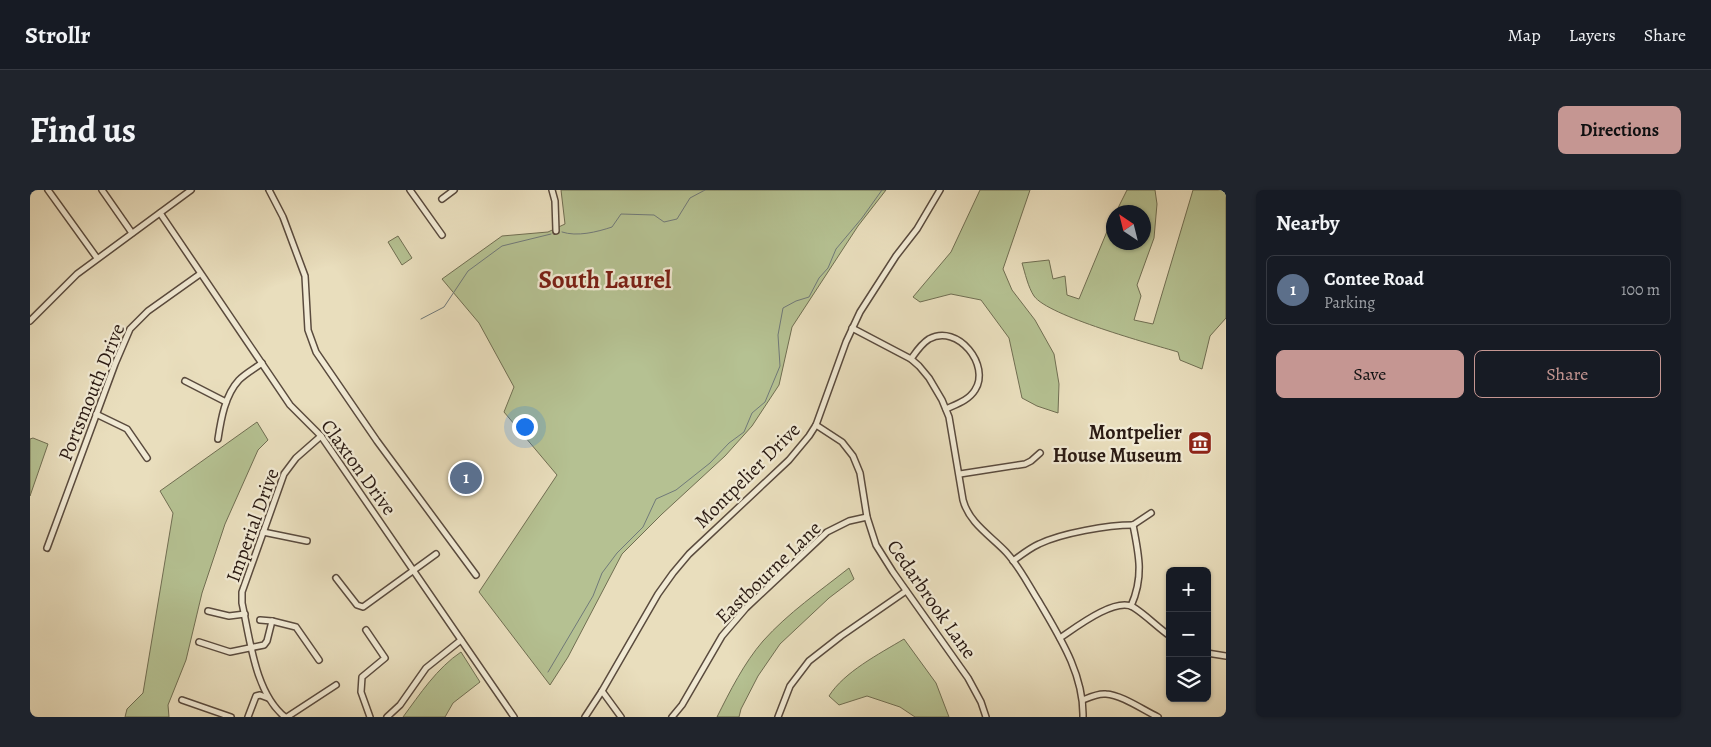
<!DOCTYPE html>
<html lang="en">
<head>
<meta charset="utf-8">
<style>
  body { margin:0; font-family:Alegreya,serif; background:#20242c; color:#f1f3f6 }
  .controls { position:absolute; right:15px; bottom:15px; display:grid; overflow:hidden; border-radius:8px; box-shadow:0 1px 4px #0004 }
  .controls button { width:45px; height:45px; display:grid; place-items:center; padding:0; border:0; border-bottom:1px solid #363941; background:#171b24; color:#f1f3f6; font:25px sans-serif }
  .compass { position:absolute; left:1076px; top:15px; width:45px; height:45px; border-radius:50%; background:#171b24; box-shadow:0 1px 4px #0004; rotate:325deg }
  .you { position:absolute; left:494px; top:236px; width:18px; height:18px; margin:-12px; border:4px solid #fff; border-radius:50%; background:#1a73e8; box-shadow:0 0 0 8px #1a73e833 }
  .badge { display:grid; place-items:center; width:32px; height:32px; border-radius:50%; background:#c59692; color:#fff; font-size:16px; font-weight:700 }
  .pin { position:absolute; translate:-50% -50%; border:2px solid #fff; box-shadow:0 1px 5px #0006 }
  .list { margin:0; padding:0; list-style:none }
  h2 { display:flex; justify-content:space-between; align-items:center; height:65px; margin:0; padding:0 20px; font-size:21px }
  h2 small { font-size:16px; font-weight:400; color:#9ea1a6 }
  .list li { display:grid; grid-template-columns:32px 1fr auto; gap:15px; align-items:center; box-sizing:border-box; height:70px; margin:0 10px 10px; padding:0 10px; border:1px solid #363941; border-radius:8px }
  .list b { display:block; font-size:19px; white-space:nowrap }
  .list p { margin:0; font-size:16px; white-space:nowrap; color:#9ea1a6 }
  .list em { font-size:16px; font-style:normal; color:#9ea1a6 }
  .actions { display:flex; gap:10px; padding:15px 20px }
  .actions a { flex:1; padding:11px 0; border:1px solid #c59692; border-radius:8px; text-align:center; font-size:18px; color:#c59692 }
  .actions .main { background:#c59692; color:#111 }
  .icon { flex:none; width:28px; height:28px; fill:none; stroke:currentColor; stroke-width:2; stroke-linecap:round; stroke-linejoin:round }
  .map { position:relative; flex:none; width:1196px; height:527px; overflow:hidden; border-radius:8px }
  header { display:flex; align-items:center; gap:30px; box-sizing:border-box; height:70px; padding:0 25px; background:#171b24; border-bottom:1px solid #363941 }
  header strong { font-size:24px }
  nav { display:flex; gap:28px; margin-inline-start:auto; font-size:18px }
  .intro { display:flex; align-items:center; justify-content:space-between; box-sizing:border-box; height:120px; padding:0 30px }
  h1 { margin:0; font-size:35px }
  .button { padding:12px 22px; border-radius:8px; background:#c59692; color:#111; font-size:18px; font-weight:700 }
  main { display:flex; gap:30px; padding:0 30px }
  aside { flex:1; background:#171b24; border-radius:8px; box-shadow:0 1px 4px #0004 }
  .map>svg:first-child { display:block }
</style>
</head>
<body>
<header>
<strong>Strollr</strong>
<nav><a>Map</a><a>Layers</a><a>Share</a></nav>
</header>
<div class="intro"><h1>Find us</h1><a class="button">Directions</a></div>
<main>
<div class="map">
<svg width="1196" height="527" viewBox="0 0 1196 527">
  <rect width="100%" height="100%" fill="#e9debd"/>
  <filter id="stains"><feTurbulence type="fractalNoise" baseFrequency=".004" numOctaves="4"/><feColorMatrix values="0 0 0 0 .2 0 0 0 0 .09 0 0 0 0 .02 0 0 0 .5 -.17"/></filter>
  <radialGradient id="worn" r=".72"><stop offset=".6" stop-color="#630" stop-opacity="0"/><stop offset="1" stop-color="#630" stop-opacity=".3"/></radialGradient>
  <g fill="#b5c192" stroke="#706e52">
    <path d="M531,0h325l-28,36 -66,101 -13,58 -27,41 -27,30 -63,58 -40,40 -54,103 -18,28 -71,-93 78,-117 -53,-63 10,-25 -35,-64 -37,-44 60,-43 46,-4 17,-8z"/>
    <path d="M950,0h50l-27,79 9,21 23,30 19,34 5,30 -1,29 -21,-7 -15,-8 -13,-60 -28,-38 -30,-6 -31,8 -7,-5 38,-45z"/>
    <path d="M1097,0h28l2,14 -3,34 -17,47 4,11 -7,24 19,4 40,-134h33v128l-16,18 -8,33 -22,-9 -2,-8c-27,-8 -130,-36 -144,-56 -6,-9 -9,-23 -12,-33l27,-3 4,19 12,-3 2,19 12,4 34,-82 1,25h30v-30h-28z"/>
    <path d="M368,46l14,22 -10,7 -14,-23z"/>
    <path d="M227,232l11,18 -10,10 -33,74 -23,69 -16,67 -18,45 1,12h-44l2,-8 16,-16 30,-180 -13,-22z"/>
    <path d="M3,248l15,6 -18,52v-57z"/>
    <path d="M819,378l5,11 -25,19 -49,46 -22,32 -17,33 -2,8h-22c13,-26 27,-54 46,-76 25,-28 57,-50 86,-73z"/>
    <path d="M874,449l32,44 13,34h-34l-15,-10 -33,-11 -28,9 -10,-9c15,-24 50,-42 75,-57z"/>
    <path d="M431,462l19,30 -27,21 -8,14h-42c17,-23 34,-49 58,-65z"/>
  </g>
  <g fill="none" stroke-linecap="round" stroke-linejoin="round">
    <g stroke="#707979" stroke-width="1">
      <path d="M532,42c15,5 35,0 50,-5l9,-13 33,1 10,7 13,-3 13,-21 15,-8"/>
      <path d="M391,129l23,-12 24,-36 34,-25 49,-12"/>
      <path d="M518,482l45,-76 9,-23 15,-20 26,-26 13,-28 20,-9 34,-27 19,-20 15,-11 8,-19 13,-11 15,-36 -2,-31 5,-27 13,-7 13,-4 10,-19 9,-10 8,-19 26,-31 20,-28"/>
    </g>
    <defs>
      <g id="minor">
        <path d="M18,0l49,68"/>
        <path d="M72,0l30,43"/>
        <path d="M239,0l14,27 22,59 3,54 8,22 61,89 99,134"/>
        <path d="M380,0l32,45"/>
        <path d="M522,0l3,11 1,30"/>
        <path d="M412,9l12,-9"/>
        <path d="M130,23l130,192 31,31 193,281"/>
        <path d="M0,131l47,-47 114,-84"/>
        <path d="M822,138l59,31 8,7 10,12 13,22 7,17 14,83c6,23 28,36 43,52 13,14 22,32 32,48 21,36 46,74 45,117"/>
        <path d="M881,169c5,-7 10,-15 18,-20 29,-16 62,27 46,51 -6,10 -18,14 -29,19"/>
        <path d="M155,191l41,21"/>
        <path d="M66,224l31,15 20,29"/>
        <path d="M786,235l26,17 11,14 7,17 7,44 9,28 17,27 75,106 13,24 5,15"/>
        <path d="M188,249c3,-20 7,-44 21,-59 7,-7 15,-11 23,-17"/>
        <path d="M930,284l65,-10 6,-3 9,-8"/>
        <path d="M1103,335l18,-12"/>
        <path d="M233,342l44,9"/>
        <path d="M17,358l68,-184 15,-35 18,-18 52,-37"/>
        <path d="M983,371c8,-6 17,-13 26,-17 23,-11 69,-19 94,-19"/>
        <path d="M306,388l21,27 6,2 73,-53"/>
        <path d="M1101,416c13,-29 8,-51 2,-81"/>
        <path d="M178,421l21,5 16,-2"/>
        <path d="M230,430l12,1 24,6 23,33"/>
        <path d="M336,440l19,28 -23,19 -1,15 9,25"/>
        <path d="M1030,448c15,-10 55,-41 73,-31 13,8 24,20 37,29"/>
        <path d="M169,452l31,10 34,-7 3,-4 5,-20"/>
        <path d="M1177,463l19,3"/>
        <path d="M572,501l19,26"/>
        <path d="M152,510l49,17"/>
        <path d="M1053,510c7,-3 15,-7 23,-6 16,1 37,16 52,23"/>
        <path d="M218,527l8,-21 4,-1 8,3"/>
        <path d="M255,527c-30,-24 -35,-78 -43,-114v-11l42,-118 12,-16 25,-22"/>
        <path d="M257,527l49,-32"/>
        <path d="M357,527l13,-12 26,-37 35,-28"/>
        <path d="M555,527l17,-26 56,-97 15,-21 16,-19 100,-94 20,-24 7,-11 30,-83 14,-30 36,-56 21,-27 23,-39"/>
        <path d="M642,527l10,-12 40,-69 24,-28 81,-76 22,-11 18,-4"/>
        <path d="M748,527l12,-31 19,-25 32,-25 65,-45"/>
      </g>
    </defs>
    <use href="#minor" stroke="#5a4b3e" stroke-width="8"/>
    <use href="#minor" stroke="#f1ead4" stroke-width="5"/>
  </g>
  <defs>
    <symbol id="museum-square" viewBox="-11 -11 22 22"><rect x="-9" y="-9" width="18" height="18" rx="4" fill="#8f2418" stroke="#f1ead4"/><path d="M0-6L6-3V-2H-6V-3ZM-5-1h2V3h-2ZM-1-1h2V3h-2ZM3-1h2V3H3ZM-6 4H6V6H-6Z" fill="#fff"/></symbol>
  </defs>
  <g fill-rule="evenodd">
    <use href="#museum-square" x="1156" y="239" width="28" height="28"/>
  </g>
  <g text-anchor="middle" stroke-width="4.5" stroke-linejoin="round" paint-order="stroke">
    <g font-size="20" fill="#2a1a13" stroke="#f1ead4">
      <text transform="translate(61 202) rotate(-68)" y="7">Portsmouth Drive</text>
      <text transform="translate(329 277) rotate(54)" y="7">Claxton Drive</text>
      <text transform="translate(717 285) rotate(-45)" y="7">Montpelier Drive</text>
      <text transform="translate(222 335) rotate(-70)" y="7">Imperial Drive</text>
      <text transform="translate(738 382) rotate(-44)" y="7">Eastbourne Lane</text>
      <text transform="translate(902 409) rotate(55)" y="7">Cedarbrook Lane</text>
    </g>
    <g font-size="20" font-weight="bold" fill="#2a1a13" stroke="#f1ead4" text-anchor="end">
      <text x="1152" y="249">Montpelier<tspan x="1152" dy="23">House Museum</tspan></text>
    </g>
    <g font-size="25" font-weight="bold" fill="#7a1f14" stroke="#f1ead4">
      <text x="575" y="98">South Laurel</text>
    </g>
  </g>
  <rect width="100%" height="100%" filter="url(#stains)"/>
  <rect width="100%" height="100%" fill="url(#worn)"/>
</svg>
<div class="controls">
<button>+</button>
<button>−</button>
<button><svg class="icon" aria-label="layers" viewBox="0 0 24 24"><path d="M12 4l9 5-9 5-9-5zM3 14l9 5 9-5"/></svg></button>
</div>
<svg class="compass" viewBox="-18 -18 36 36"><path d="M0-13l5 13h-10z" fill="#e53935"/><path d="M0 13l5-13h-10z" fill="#9ea1a6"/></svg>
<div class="you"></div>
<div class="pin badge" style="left:436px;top:288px;background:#5c6f8a">1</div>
</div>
<aside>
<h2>Nearby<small></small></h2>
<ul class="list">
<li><span class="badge" style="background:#5c6f8a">1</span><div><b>Contee Road</b><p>Parking</p></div><em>100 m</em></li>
</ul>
<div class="actions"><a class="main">Save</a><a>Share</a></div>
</aside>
</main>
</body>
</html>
